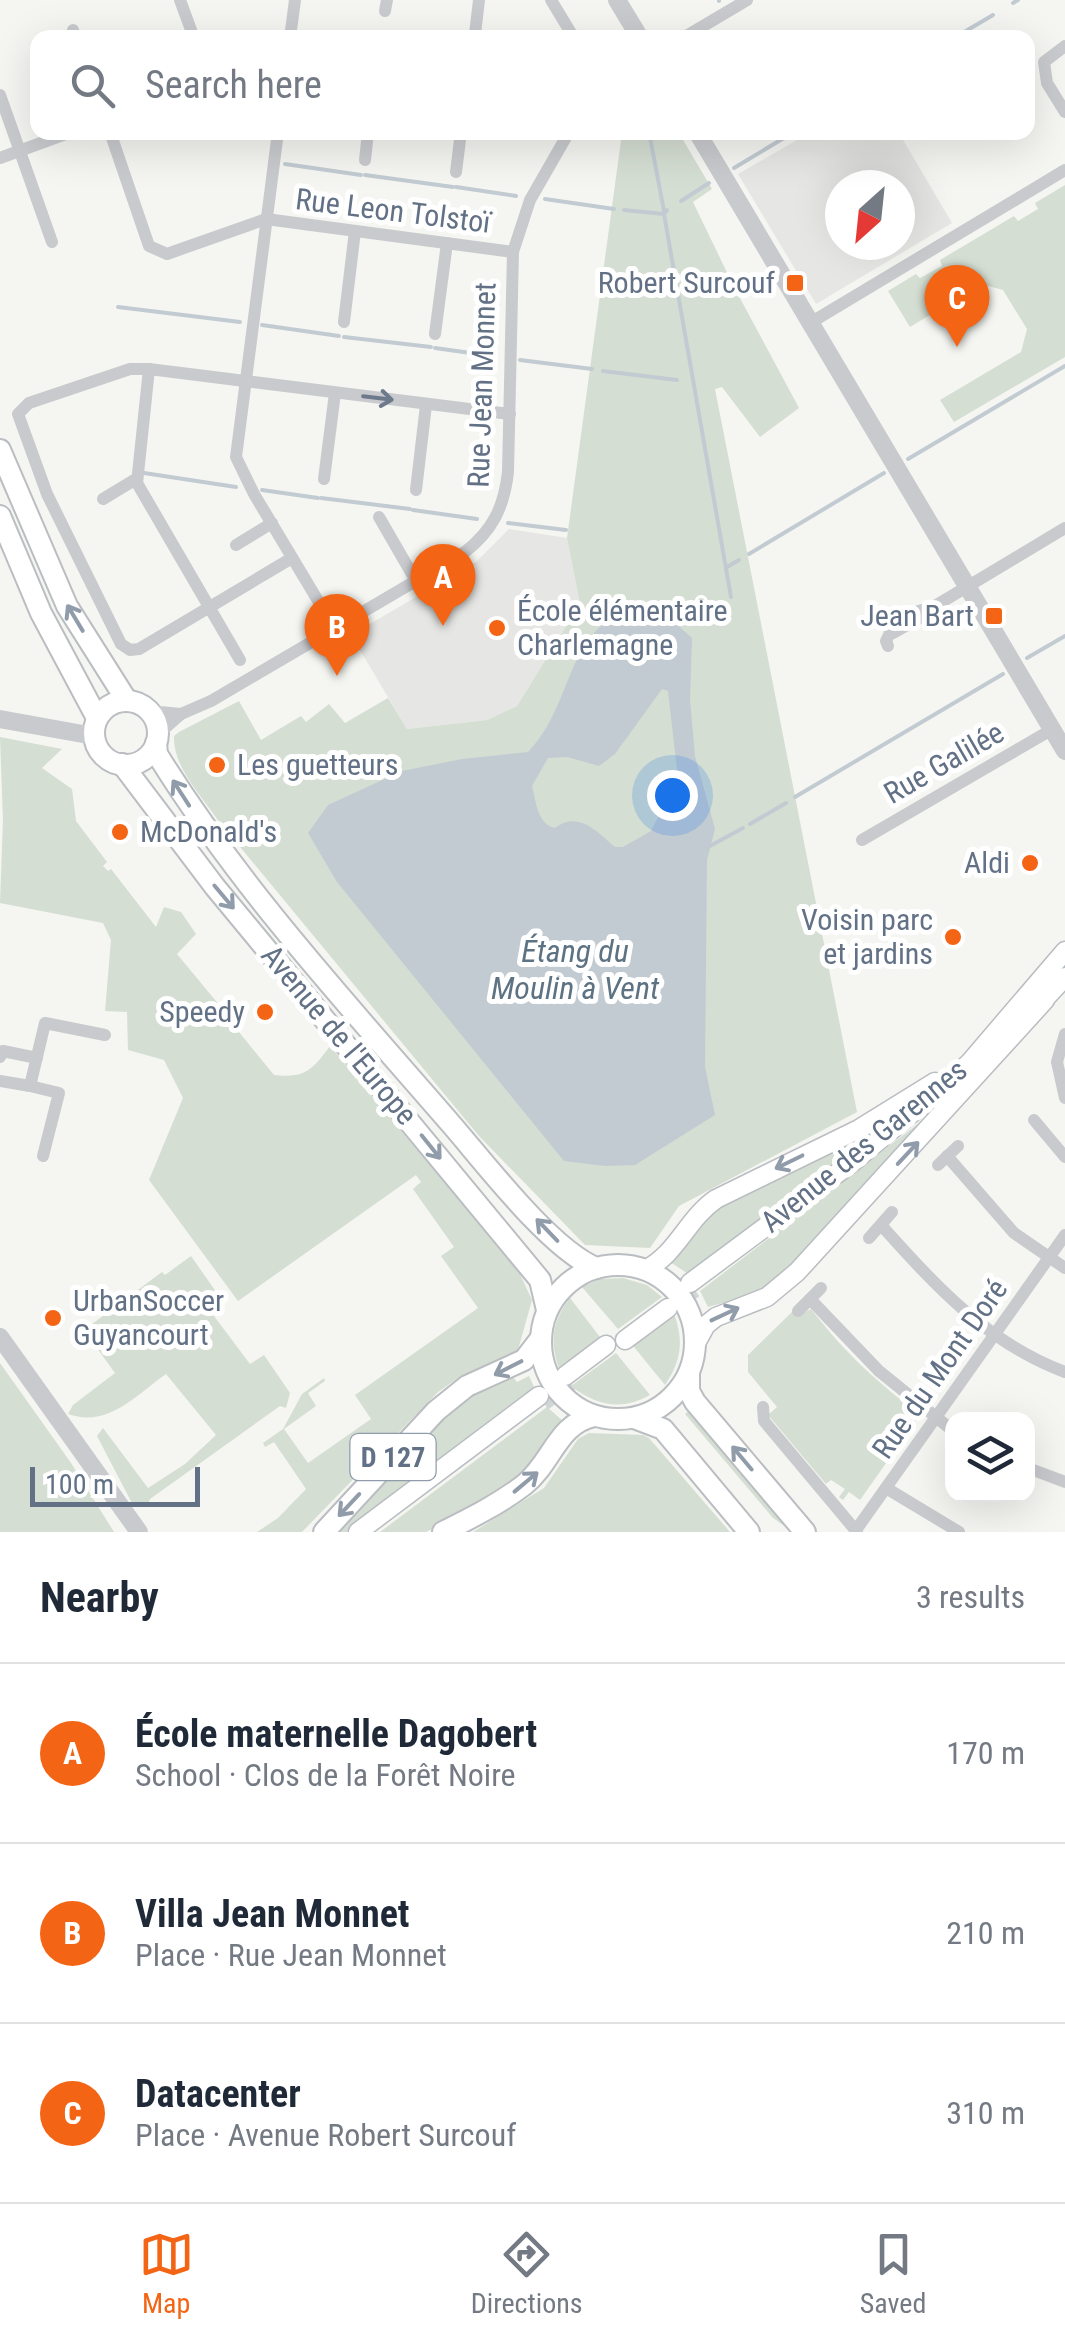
<!DOCTYPE html>
<html lang="en">
<head>
<meta charset="utf-8">
<style>
  body { margin:0; font-family:"Roboto Condensed",sans-serif; background:#f2f2f3; color:#1f2937 }
  .controls { position:absolute; right:30px; bottom:30px; display:grid; overflow:hidden; border-radius:20px; box-shadow:0 10px 40px #0002 }
  .controls button { width:90px; height:90px; display:grid; place-items:center; padding:0; border:0; border-bottom:2px solid #e0e1e3; background:#fff; color:#1f2937; font:50px sans-serif }
  .compass { position:absolute; left:825px; top:170px; width:90px; height:90px; border-radius:50%; background:#fff; box-shadow:0 10px 40px #0002; rotate:207deg }
  .scale { position:absolute; left:30px; bottom:25px; width:170px; box-sizing:border-box; padding-left:10px; border:5px solid #627185; border-top:0; font-size:28px; line-height:35px; white-space:nowrap; color:#627185; -webkit-text-stroke:8px #fff; paint-order:stroke }
  .you { position:absolute; left:672px; top:795px; width:35px; height:35px; margin:-25px; border:8px solid #fff; border-radius:50%; background:#1a73e8; box-shadow:0 0 0 15px #1a73e833 }
  .badge { display:grid; place-items:center; width:65px; height:65px; border-radius:50%; background:#f36414; color:#fff; font-size:32px; font-weight:700 }
  .pin { position:absolute; translate:-50% -82px; filter:drop-shadow(0 2px 5px #0008) }
  .pin::after { content:''; position:absolute; top:52px; width:35px; height:30px; background:inherit; clip-path:polygon(0 0,100% 0,50% 100%) }
  .list { margin:0; padding:0; list-style:none }
  h2 { display:flex; justify-content:space-between; align-items:center; height:130px; margin:0; padding:0 40px; font-size:42px }
  h2 small { font-size:32px; font-weight:400; color:#747a83 }
  .list li { display:grid; grid-template-columns:65px 1fr auto; gap:30px; align-items:center; box-sizing:border-box; height:180px; padding:0 40px; border-top:2px solid #e0e1e3 }
  .list b { display:block; font-size:38px; white-space:nowrap }
  .list p { margin:0; font-size:32px; white-space:nowrap; color:#747a83 }
  .list em { font-size:32px; font-style:normal; color:#747a83 }
  .icon { flex:none; width:55px; height:55px; fill:none; stroke:currentColor; stroke-width:2; stroke-linecap:round; stroke-linejoin:round }
  .map { position:relative; flex:none; width:1065px; height:1532px; overflow:hidden }
  .search { position:absolute; background:#fff; box-shadow:0 10px 40px #0002; left:30px; right:30px; top:30px; height:110px; display:flex; align-items:center; gap:25px; box-sizing:border-box; padding:0 35px; border-radius:20px; color:#747a83; font-size:38px }
  .sheet { height:670px; background:#fff }
  nav { display:flex; justify-content:space-around; align-items:center; box-sizing:border-box; height:140px; border-top:2px solid #e0e1e3; background:#fff; font-size:28px; color:#747a83 }
  nav a { display:grid; justify-items:center; gap:5px }
  nav .on { color:#f36414 }
  .map>svg:first-child { display:block }
</style>
</head>
<body>
<div class="map">
<svg width="1065" height="1532" viewBox="0 0 1065 1532">
  <rect width="100%" height="100%" fill="#f5f6f1"/>
  <g fill="#e6e6e5" fill-rule="evenodd">
    <path d="M809,133h90l53,90 -136,81 -78,-130zM840,185h60v60h-60z"/>
    <path d="M509,529l58,9 13,66 -63,102 -30,14 -80,9 -56,-94 125,-73z"/>
  </g>
  <g fill="#d5ded2">
    <path d="M622,133h57l33,56 -19,13 41,85 65,121 -39,29 -38,-50 -7,2 142,723 -178,94 -29,42 -65,-3 -106,-109 -262,-317c-17,-25 -44,-52 -43,-83l5,-4 60,-31 22,39 40,-24 5,6 23,-18 16,19 43,-25 19,31 80,-9 30,-14 63,-102 -13,-66z"/>
    <path d="M1065,185v172l-111,65 -14,-22 81,-48 6,-23 -24,-39 -22,-6 -71,43 -22,-36 28,-17 4,4 22,-12 -2,-6 74,-44 4,5 20,-12 -3,-6z"/>
    <path d="M0,737l62,12 -20,19 30,21 4,32 31,41 -4,4 5,5 3,-2 45,58 8,-20 17,5 15,22 -19,20 48,58 11,3 -2,11 40,49c30,3 37,-3 56,-29l189,226 13,28 -14,50 -57,26 -23,16 -136,140h-45l21,-14 28,-29 -32,-47 -9,5 -2,-4 20,-14 19,-35 22,-16 1,3 -17,12 8,13 -32,23 24,34 63,-44 -16,-24 123,-87 -37,-52 13,-9 -41,-58 8,-7 -5,-7 -178,126 -89,-121 34,-82 -19,-38 -36,-10 -1,-38 -22,-1 6,-71 -8,-17 -103,-20 3,-83z"/>
    <path d="M961,1083l-179,195 -23,15 -51,14 -8,-16 219,-168z"/>
    <path d="M914,1104l-227,169 -17,-11 44,-56z"/>
    <path d="M191,1256l30,43 -13,9 42,56 14,-9 26,38 -4,15 -6,-2 -130,93 -3,7 -13,1 -37,-71 6,-8 45,60 37,-24 31,-29 -50,-61c-31,22 -58,54 -98,40l5,-9 42,-32 -31,-43 78,-58 3,3z"/>
    <path d="M623,1278l24,7 15,12 -44,32 -36,-42 18,-8z"/>
    <path d="M570,1298l33,43 -42,32c-12,-28 -10,-51 9,-75z"/>
    <path d="M795,1309l6,5 10,-5c35,45 66,73 109,106l-60,85 -11,-8 -6,8 -4,-3 6,-8 -14,-9 -5,4 -58,-69 9,-8 -29,-35v-17z"/>
    <path d="M673,1311c11,28 9,49 -8,74l-35,-43z"/>
    <path d="M616,1353l34,42c-29,16 -53,11 -79,-9z"/>
    <path d="M0,1363l71,100 43,69h-114z"/>
    <path d="M511,1374l6,8 12,-6 7,15 -185,141h-23l147,-145z"/>
    <path d="M547,1407l15,13 -31,51 -49,32 -56,29h-46z"/>
    <path d="M691,1409l102,123 -20,-14 -88,-104z"/>
    <path d="M589,1433l54,2 6,3 81,94h-257l71,-44 34,-49z"/>
  </g>
  <path fill="#c2cbd2" fill-rule="evenodd" d="M630,610l36,5 26,23 -2,61 5,57 20,73 -8,31 -2,207 10,48 -80,50 -30,1 -41,-5 -227,-279 -29,-49 20,-28 74,-34 60,-12 66,-7c46,-47 37,-122 102,-142zM662,689l6,2 11,96 -12,12 -16,32 -28,16h-8c-18,-15 -36,-37 -60,-19 -18,-4 -19,-27 -23,-42l16,-28 19,-1 32,9 16,-12z"/>
  <g fill="none" stroke-linecap="round" stroke-linejoin="round">
    <g stroke="#c2cbd2" stroke-width="4">
      <path d="M719,0v1"/>
      <path d="M1013,3l5,-3"/>
      <path d="M954,38l39,-23"/>
      <path d="M649,132l15,79"/>
      <path d="M285,164l76,11"/>
      <path d="M734,168l60,-36"/>
      <path d="M365,175l88,12"/>
      <path d="M456,187l60,9"/>
      <path d="M545,199l69,10"/>
      <path d="M681,201l28,-18"/>
      <path d="M624,210l40,4"/>
      <path d="M667,210l-3,4 67,383"/>
      <path d="M118,307l122,15"/>
      <path d="M262,325l77,11"/>
      <path d="M344,337l87,10"/>
      <path d="M435,348l57,8"/>
      <path d="M520,360l72,9"/>
      <path d="M603,371l74,9"/>
      <path d="M908,459l157,-93"/>
      <path d="M144,473l92,14"/>
      <path d="M262,490l56,8"/>
      <path d="M321,498l89,11"/>
      <path d="M413,510l64,9"/>
      <path d="M508,523l58,7"/>
      <path d="M749,554l135,-81"/>
      <path d="M727,567l12,-7"/>
      <path d="M1027,658l38,-22"/>
      <path d="M795,797l208,-123"/>
      <path d="M750,824l36,-21"/>
      <path d="M708,847l35,-19"/>
    </g>
    <g stroke="#d0d5d6" stroke-width="18" stroke-dasharray="18 9" stroke-linecap="butt">
      <path d="M668,1308l26,-19"/>
      <path d="M543,1402l27,-20"/>
    </g>
    <defs>
      <g id="secondary">
        <path d="M1038,1006l27,-29"/>
        <path d="M645,1270c32,-16 42,-51 71,-71l143,-70 76,-47"/>
        <path d="M690,1283l164,-122 92,-76 24,-23 95,-111"/>
        <path d="M625,1340l43,-32"/>
        <path d="M695,1345l11,-20 10,-8 51,-20 30,-25 248,-272"/>
        <path d="M565,1376l41,-31"/>
        <path d="M358,1532l181,-136"/>
      </g>
      <g id="primary">
        <path d="M0,450l67,156 60,95"/>
        <path d="M0,516l41,97 56,105"/>
        <circle cx="126" cy="733" r="32"/>
        <path d="M156,743l1,11c83,134 191,251 294,370 34,39 99,125 145,144"/>
        <path d="M122,764l93,123 325,393 7,30"/>
        <circle cx="618" cy="1342" r="77"/>
        <path d="M689,1373v18l6,11 110,130"/>
        <path d="M634,1418l29,11 86,103"/>
        <path d="M324,1532l112,-121 31,-25 57,-26 17,-22"/>
        <path d="M443,1532c28,-14 56,-28 81,-47 28,-22 33,-61 70,-69"/>
      </g>
    </defs>
    <use href="#secondary" stroke="#b9bdc2" stroke-width="21"/>
    <use href="#primary" stroke="#babdc1" stroke-width="24"/>
    <g stroke="#c8cace" stroke-width="12">
      <path d="M180,0l14,38"/>
      <path d="M551,0l23,38"/>
      <path d="M385,11l2,-11"/>
      <path d="M73,30l3,8"/>
      <path d="M475,34l4,-34"/>
      <path d="M290,38l5,-38"/>
      <path d="M683,38l64,-38"/>
      <path d="M1065,46l-21,16 3,21 18,29"/>
      <path d="M0,95l52,147"/>
      <path d="M110,132l39,114 18,8 99,-35 247,33"/>
      <path d="M278,132l-42,325 18,37 81,135"/>
      <path d="M0,158l71,-26"/>
      <path d="M365,160l3,-28"/>
      <path d="M456,172l5,-40"/>
      <path d="M344,322l11,-91"/>
      <path d="M810,323l255,-153"/>
      <path d="M435,334l12,-91"/>
      <path d="M149,369l-12,114 103,177"/>
      <path d="M324,479l11,-86"/>
      <path d="M416,490l10,-85"/>
      <path d="M103,499l33,-20"/>
      <path d="M379,517l37,64"/>
      <path d="M236,545l36,-22"/>
      <path d="M292,558l-153,91 -9,1 -9,-6 -74,-150 -29,-80 11,-11 101,-34h19l361,45"/>
      <path d="M935,606l-1,4 -41,23 -10,-11 52,-16 130,-78"/>
      <path d="M888,646l-2,-5 4,-8"/>
      <path d="M149,711l32,3"/>
      <path d="M157,735l24,-21 30,-13 254,-149c28,-22 39,-45 43,-80l5,-220 17,-52 39,-68"/>
      <path d="M862,840l189,-110"/>
      <path d="M1065,1034l-8,28 8,36"/>
      <path d="M0,1057l3,-6 34,7"/>
      <path d="M0,1081l30,5 15,-63 60,12"/>
      <path d="M30,1086l29,7 -16,63"/>
      <path d="M1034,1120l31,37"/>
      <path d="M947,1156l67,77 51,35"/>
      <path d="M938,1165l20,-19"/>
      <path d="M881,1225c53,59 107,119 184,147"/>
      <path d="M869,1238l23,-26"/>
      <path d="M810,1299l69,72 73,59"/>
      <path d="M798,1311l23,-23"/>
      <path d="M763,1407l1,14 93,111"/>
      <path d="M1028,1468l37,14"/>
      <path d="M886,1488l73,44"/>
      <path d="M856,1530l209,-295"/>
    </g>
    <g stroke="#c8cace" stroke-width="18">
      <path d="M617,0l23,38"/>
      <path d="M697,132l368,619"/>
      <path d="M0,719l94,17"/>
      <path d="M0,1337l139,195"/>
    </g>
    <use href="#secondary" stroke="#fff" stroke-width="18"/>
    <use href="#primary" stroke="#fff" stroke-width="20"/>
  </g>
  <defs><path id="oneway-shaft" d="M-6 0H5M1.5-3L5.5 0L1.5 3" fill="none" stroke-width="1.6" stroke-linecap="round" stroke-linejoin="round" transform="scale(2.5)"/></defs>
  <use stroke="#6c7a8c" href="#oneway-shaft" transform="translate(378 398) rotate(7)"/>
  <g stroke="#919caa">
    <use href="#oneway-shaft" transform="translate(75 618) rotate(-121)"/>
    <use href="#oneway-shaft" transform="translate(181 793) rotate(-123)"/>
    <use href="#oneway-shaft" transform="translate(224 897) rotate(50)"/>
    <use href="#oneway-shaft" transform="translate(431 1147) rotate(51)"/>
    <use href="#oneway-shaft" transform="translate(908 1153) rotate(-47)"/>
    <use href="#oneway-shaft" transform="translate(789 1162) rotate(154)"/>
    <use href="#oneway-shaft" transform="translate(547 1230) rotate(-134)"/>
    <use href="#oneway-shaft" transform="translate(725 1314) rotate(-25)"/>
    <use href="#oneway-shaft" transform="translate(508 1368) rotate(153)"/>
    <use href="#oneway-shaft" transform="translate(742 1458) rotate(-130)"/>
    <use href="#oneway-shaft" transform="translate(526 1482) rotate(-40)"/>
    <use href="#oneway-shaft" transform="translate(349 1505) rotate(133)"/>
  </g>
  <g fill="#f36414" stroke="#fff" stroke-width="4">
    <rect x="785" y="273" width="20" height="20" rx="5"/>
    <rect x="984" y="606" width="20" height="20" rx="5"/>
    <circle cx="497" cy="628" r="10"/>
    <circle cx="217" cy="765" r="10"/>
    <circle cx="120" cy="832" r="10"/>
    <circle cx="1030" cy="863" r="10"/>
    <circle cx="953" cy="937" r="10"/>
    <circle cx="265" cy="1012" r="10"/>
    <circle cx="53" cy="1318" r="10"/>
  </g>
  <g text-anchor="middle" stroke-width="10" stroke-linejoin="round" paint-order="stroke">
    <rect fill="#fff" stroke="#919caa" stroke-width="2.5" x="350.5" y="1434" width="85" height="46" rx="8"/>
    <g font-size="28" font-weight="bold" fill="#627185">
      <text x="393" y="1467">D 127</text>
    </g>
    <g font-size="30" fill="#627185" stroke="#fff">
      <text transform="translate(393 211) rotate(7)" y="10">Rue Leon Tolstoï</text>
      <text transform="translate(482 385) rotate(-88)" y="10">Rue Jean Monnet</text>
      <text transform="translate(944 763) rotate(-30)" y="10">Rue Galilée</text>
      <text transform="translate(339 1035) rotate(50)" y="10">Avenue de l'Europe</text>
      <text transform="translate(864 1146) rotate(-39)" y="10">Avenue des Garennes</text>
      <text transform="translate(940 1369) rotate(-55)" y="10">Rue du Mont Doré</text>
    </g>
    <g font-size="30" fill="#627185" stroke="#fff" text-anchor="end">
      <text x="775" y="293">Robert Surcouf</text>
      <text x="517" y="621" text-anchor="start">École élémentaire<tspan x="517" dy="34">Charlemagne</tspan></text>
      <text x="974" y="626">Jean Bart</text>
      <text x="237" y="775" text-anchor="start">Les guetteurs</text>
      <text x="140" y="842" text-anchor="start">McDonald's</text>
      <text x="1010" y="873">Aldi</text>
      <text x="933" y="930">Voisin parc<tspan x="933" dy="34">et jardins</tspan></text>
      <text x="245" y="1022">Speedy</text>
      <text x="73" y="1311" text-anchor="start">UrbanSoccer<tspan x="73" dy="34">Guyancourt</tspan></text>
    </g>
    <g font-size="32" font-style="italic" fill="#5d7383" stroke="#fff">
      <text x="575" y="962">Étang du<tspan x="575" dy="37">Moulin à Vent</tspan></text>
    </g>
  </g>
</svg>
<div class="controls">
<button><svg class="icon" aria-label="layers" viewBox="0 0 24 24"><path d="M12 4l9 5-9 5-9-5zM3 14l9 5 9-5"/></svg></button>
</div>
<svg class="compass" viewBox="-18 -18 36 36"><path d="M0-13l5 13h-10z" fill="#e53935"/><path d="M0 13l5-13h-10z" fill="#747a83"/></svg>
<div class="scale">100 m</div>
<div class="you"></div>
<div class="pin badge" style="left:443px;top:626px">A</div>
<div class="pin badge" style="left:337px;top:676px">B</div>
<div class="pin badge" style="left:957px;top:347px">C</div>
<div class="search"><svg class="icon" aria-label="search" viewBox="0 0 24 24"><circle cx="10" cy="10" r="6"/><path d="M15 15l6 6"/></svg>Search here</div>
</div>
<section class="sheet">
<h2>Nearby<small>3 results</small></h2>
<ul class="list">
<li><span class="badge">A</span><div><b>École maternelle Dagobert</b><p>School · Clos de la Forêt Noire</p></div><em>170 m</em></li>
<li><span class="badge">B</span><div><b>Villa Jean Monnet</b><p>Place · Rue Jean Monnet</p></div><em>210 m</em></li>
<li><span class="badge">C</span><div><b>Datacenter</b><p>Place · Avenue Robert Surcouf</p></div><em>310 m</em></li>
</ul>
</section>
<nav>
<a class="on"><svg class="icon" aria-label="map" viewBox="0 0 24 24"><path d="M3 6l6-2 6 2 6-2v14l-6 2-6-2-6 2zM9 4v14M15 6v14"/></svg>Map</a>
<a><svg class="icon" aria-label="directions" viewBox="0 0 24 24"><path d="M12 3l9 9-9 9-9-9zM9 14v-3h6M13 9l2 2-2 2"/></svg>Directions</a>
<a><svg class="icon" aria-label="saved" viewBox="0 0 24 24"><path d="M7 4h10v16l-5-4-5 4z"/></svg>Saved</a>
</nav>
</body>
</html>
